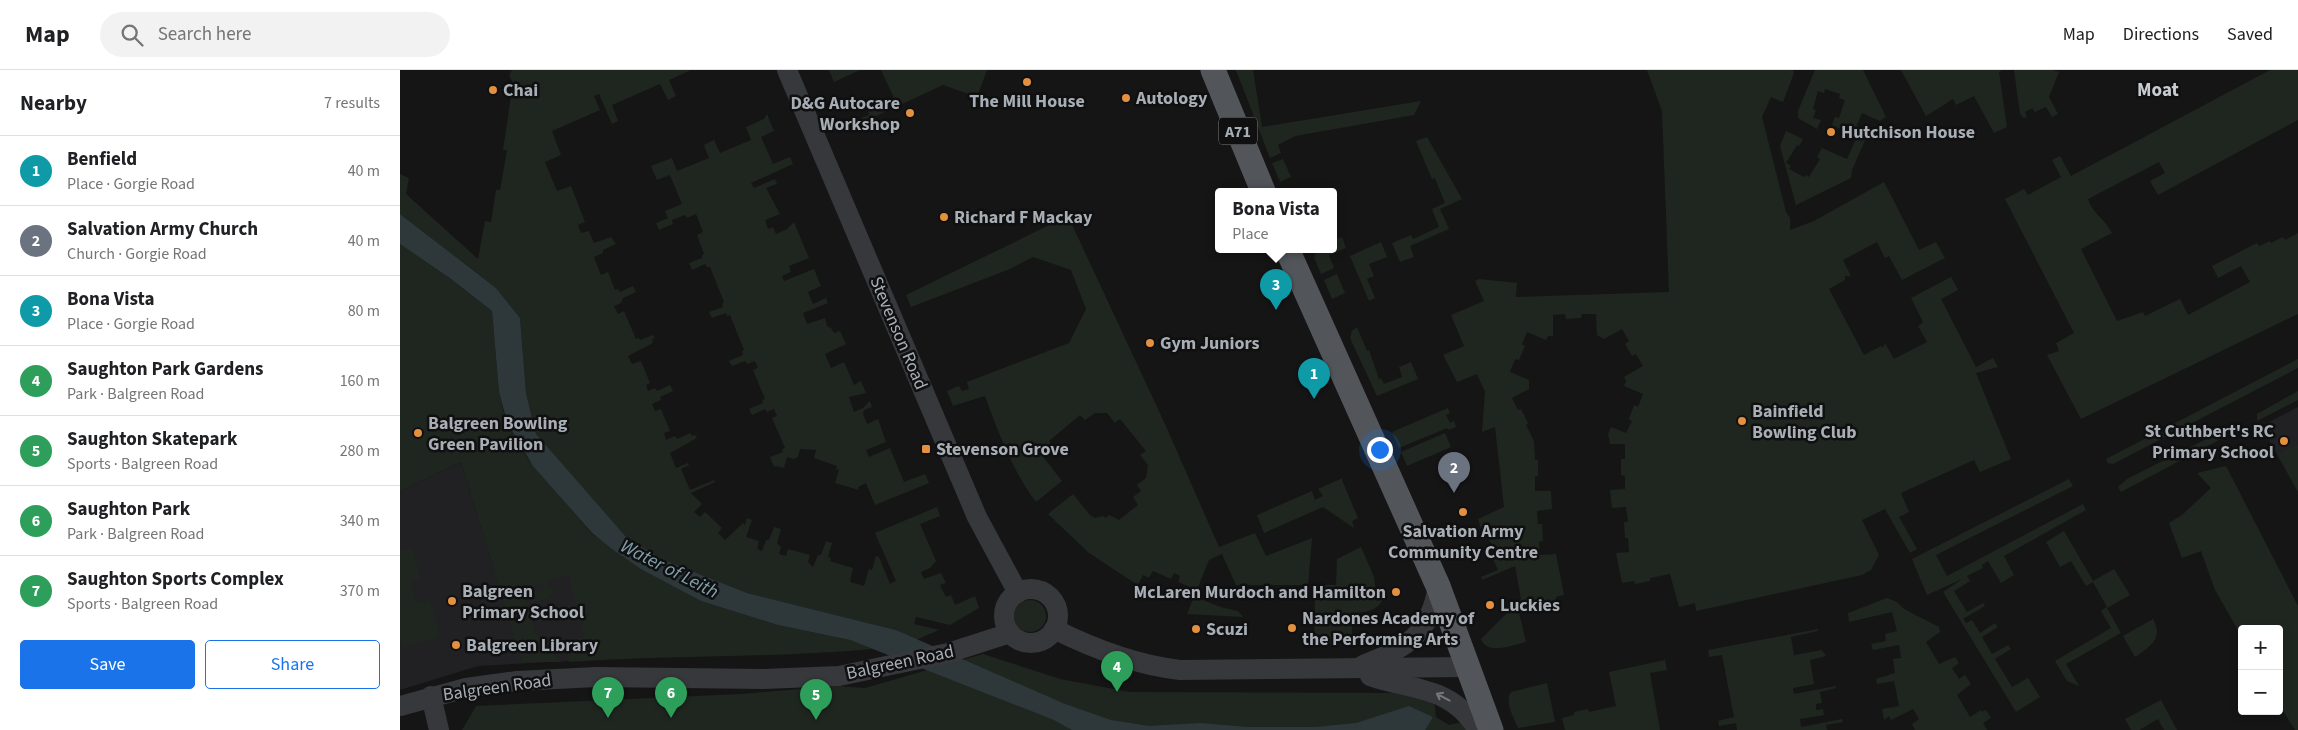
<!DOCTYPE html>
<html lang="en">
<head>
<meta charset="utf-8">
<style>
  body { margin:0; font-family:"Source Sans 3",sans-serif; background:#f2f2f2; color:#202124 }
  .controls { position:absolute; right:15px; bottom:15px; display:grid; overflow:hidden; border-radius:5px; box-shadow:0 2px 8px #0003 }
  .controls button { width:45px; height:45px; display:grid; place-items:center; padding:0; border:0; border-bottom:1px solid #e0e0e0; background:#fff; color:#202124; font:25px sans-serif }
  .you { position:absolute; left:979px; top:379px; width:18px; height:18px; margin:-12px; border:4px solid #fff; border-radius:50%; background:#1a73e8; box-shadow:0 0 0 8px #1a73e833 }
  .badge { display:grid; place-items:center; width:32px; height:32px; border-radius:50%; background:#1a73e8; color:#fff; font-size:16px; font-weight:700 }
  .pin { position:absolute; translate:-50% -41px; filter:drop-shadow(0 1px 2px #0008) }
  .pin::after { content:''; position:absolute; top:26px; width:18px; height:15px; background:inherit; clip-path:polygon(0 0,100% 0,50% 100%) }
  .popup { position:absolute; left:815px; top:118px; width:122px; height:65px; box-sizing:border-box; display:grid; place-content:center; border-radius:5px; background:#fff; filter:drop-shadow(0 1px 4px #0005); font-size:16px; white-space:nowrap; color:#757577 }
  .popup b { font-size:19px; color:#202124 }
  .popup::after { content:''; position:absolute; left:50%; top:100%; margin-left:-10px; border:10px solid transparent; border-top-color:#fff }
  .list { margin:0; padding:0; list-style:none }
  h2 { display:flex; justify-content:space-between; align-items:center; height:65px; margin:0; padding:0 20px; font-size:21px }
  h2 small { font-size:16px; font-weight:400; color:#757577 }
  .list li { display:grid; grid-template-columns:32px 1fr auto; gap:15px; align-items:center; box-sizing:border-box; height:70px; padding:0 20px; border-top:1px solid #e0e0e0 }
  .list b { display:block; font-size:19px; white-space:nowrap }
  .list p { margin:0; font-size:16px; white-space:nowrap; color:#757577 }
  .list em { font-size:16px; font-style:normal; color:#757577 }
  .actions { display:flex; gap:10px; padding:15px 20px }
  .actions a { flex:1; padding:11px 0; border:1px solid #1a73e8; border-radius:5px; text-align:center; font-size:18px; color:#1a73e8 }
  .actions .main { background:#1a73e8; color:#fff }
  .icon { flex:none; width:28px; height:28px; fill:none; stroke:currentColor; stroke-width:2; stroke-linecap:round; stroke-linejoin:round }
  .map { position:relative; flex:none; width:1898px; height:660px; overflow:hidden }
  header { display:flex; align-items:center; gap:30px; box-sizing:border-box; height:70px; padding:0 25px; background:#fff; border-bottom:1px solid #e0e0e0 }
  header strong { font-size:24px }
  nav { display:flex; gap:28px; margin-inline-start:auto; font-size:18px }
  .search { width:350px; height:45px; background:#f2f2f2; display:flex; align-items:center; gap:12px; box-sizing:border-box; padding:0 18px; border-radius:28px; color:#757577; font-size:19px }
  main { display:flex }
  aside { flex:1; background:#fff }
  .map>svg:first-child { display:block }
</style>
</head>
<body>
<header>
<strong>Map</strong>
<div class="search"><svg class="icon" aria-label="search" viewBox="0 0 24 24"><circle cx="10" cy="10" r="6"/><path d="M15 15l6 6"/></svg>Search here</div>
<nav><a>Map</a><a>Directions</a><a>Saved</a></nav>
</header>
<main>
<aside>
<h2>Nearby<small>7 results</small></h2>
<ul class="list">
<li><span class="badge" style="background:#0f9aa8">1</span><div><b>Benfield</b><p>Place · Gorgie Road</p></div><em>40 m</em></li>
<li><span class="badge" style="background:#6b7280">2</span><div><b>Salvation Army Church</b><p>Church · Gorgie Road</p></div><em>40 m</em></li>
<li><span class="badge" style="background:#0f9aa8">3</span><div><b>Bona Vista</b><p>Place · Gorgie Road</p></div><em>80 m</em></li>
<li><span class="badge" style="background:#2e9e5b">4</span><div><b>Saughton Park Gardens</b><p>Park · Balgreen Road</p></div><em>160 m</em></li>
<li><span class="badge" style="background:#2e9e5b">5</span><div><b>Saughton Skatepark</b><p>Sports · Balgreen Road</p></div><em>280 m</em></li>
<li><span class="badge" style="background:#2e9e5b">6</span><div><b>Saughton Park</b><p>Park · Balgreen Road</p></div><em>340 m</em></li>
<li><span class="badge" style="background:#2e9e5b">7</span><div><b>Saughton Sports Complex</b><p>Sports · Balgreen Road</p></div><em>370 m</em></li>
</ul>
<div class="actions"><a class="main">Save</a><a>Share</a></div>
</aside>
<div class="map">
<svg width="1898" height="660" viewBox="0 0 1898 660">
  <rect width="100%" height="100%" fill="#151516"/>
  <g fill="#212123">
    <path d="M1898,337v85l-37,-66z"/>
    <path d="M61,392l33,108 69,-17 76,104 -161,9 -78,24v-199z"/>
  </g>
  <g fill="#1f261f">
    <path d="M112,0h179l-22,10 7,16 -8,4 -8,-16 -48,21 6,16 -6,3 -13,-30 -5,2 6,14 -48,21 9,24 -16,7 12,29 14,-5 14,36 -7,3 3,8 8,-2 5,12 17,-6 5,7 -13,6v3l-9,4 7,18 7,-3 7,18 3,-1 2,3 13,-6 3,6 -13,6 -2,5 -7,3 4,8 6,-3 12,28 3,-1 1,2 13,-5 2,3 -3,1 1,4 -25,13 4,8 9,-3 9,22 -4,2 2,6 7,-3 2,3 13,-6 3,6 -13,6 1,3 -9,4 3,7 6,-2 9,22 -6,2 2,7 9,-4 2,3 13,-6 2,3 3,-1 2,3 -27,15 6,15 12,-5 1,2 -8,4 9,21 24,-10 1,2 -24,11 11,11 -8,8 6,5 5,-5 17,16 -4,5 7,7 18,-17 2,2 2,-7 5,2 -6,17 13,4 -2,8 5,2 4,-11h3l5,-13 7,2 -4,14 4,4 -2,7 7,2 2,-7 22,6 -2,7 5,5 5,-12h3l5,-14 6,2 -4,14 3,1 -1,3 23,7 -3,14 14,4 5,-17 3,1 4,-14 3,1 11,27 6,-3 -21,-48 62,-26 3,9 -20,8 16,37 -6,7 -9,4 3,7 17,-6 5,10 -6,2 6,12 5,-2 4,10 20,-9 4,12 -29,17 -34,-8 -2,7 25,6 -23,10 -20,-10 -149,-37 -83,-33 -37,-22 -86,-97 -5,-7 -10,-41 -6,-75 -24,-30 -96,-74v-40l9,4 -3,16 72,65 7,-38 6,1 5,-32h4l7,-40h-4l10,-67 -4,-8z"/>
    <path d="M429,0h31l-26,12z"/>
    <path d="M481,0h106l-10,27 -34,-12 -80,37 -2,-4 8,-3 -1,-5 26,-12z"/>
    <path d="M836,0h17l9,57 159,-26 -7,14 -119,21 -17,9 3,8 -11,5z"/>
    <path d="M1247,0h146l1,3 -11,29 -12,-5 -9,20 24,95 4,6v12l24,-9 70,-39 35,68 17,-8 9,16 -43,22 -13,-24 -4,2 -8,-16 -34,18 8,16h-6v4l-16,9 35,66 17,-9 2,2 2,-5 9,16 33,-17 -9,-16 5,-4 -12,-24 40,-21 7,13 -17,9 35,68 17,-9 5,9 -22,6 35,86 -31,13 -6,-12 -73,33 8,19 -10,5 18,32 -7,4 -25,-44 -23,11 17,35 -8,15 -9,5 -166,36 -1,-8 -16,4 -9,-33 -20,4v3l-15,3 -1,-3 -12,2 -6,-30 13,-1 -1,-14h-3l-1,-16h4l-2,-15 -14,1 -2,-18 15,-1v-13l-4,-1v-16h4v-15h-15l-2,-10 3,-7 15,6 6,-12 -3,-2 5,-14 4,2 5,-13 -19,-8 2,-5 -2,-4 19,-11 -7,-12 -4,2 -7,-12 4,-3 -7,-12 -18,10 -7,-4 -1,-21h-14l-1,4 -15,1 -1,-5 -12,1v21h-5l-2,4 -19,-8 -5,12 3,2 -6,14 -4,-1 -5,13 19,8v9l-17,9 6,12 3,-1 7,14 -2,2 8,16 1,19h3v16h-3v15h16l1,18 -15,2 1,13h4l1,17 -4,1 1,13 16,-1 8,41 -8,2v3l-15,3 -1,-3 -23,4 9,38c-14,3 -38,14 -45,-3l40,-40 -6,-33 -33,14 -1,-3 17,-7 -7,-16 3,-2 -7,-18 -4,1 -5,-16 26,-12 -9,-80 -13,5 3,-40 -8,-18 -20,8 -14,-27 21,-9 -13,-31 33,-14 -9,-20 4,-2 38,4 -1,14 153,-5 -7,-181z"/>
    <path d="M1415,0h48l23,47 -6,4 -18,-8 -5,12 9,13 -14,32 -1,8 -55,27 -16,-59 6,-15 17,8 -4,7 -2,-1 -11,18 5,3 -2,3 15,8 2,-2 3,2 11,-18 -3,-2 5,-9 25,11 10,-22 -25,-12 3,-8 4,1 6,-18 -6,-2 1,-4 -15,-5 -1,4 -6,-2 -5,18 3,1 -3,8 8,2 -4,9 -19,-11v-7z"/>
    <path d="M1501,0h101l-3,2 8,55 -13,6 -20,-37 -18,9 -3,-6 -27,17z"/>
    <path d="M1614,0h38l7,2 -10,25 9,17 -6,3 -6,-10 -11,5 -3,-4 -7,4 2,5 -3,1 -4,-4z"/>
    <path d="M1870,0h28v50l-140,75 -8,-14 15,-8 -6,-11 -71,37c5,15 17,20 24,34l-31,16 36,72 26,-9 2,4 35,-17 8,16 62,-33 -9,-16 -23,12 -6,-12 45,-23 2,3 11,-5 1,2 12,-6 2,3 13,-7v81l-217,105 -34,-64 12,-4 -3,-8 18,-10 -69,-134 19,-10 4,6 33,-18 -9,-17 8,-4 11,20z"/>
    <path d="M367,44l7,17 -13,6 12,27 17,-7 3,7 -42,19 3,5 21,-9 2,5 -11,4 14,26 -15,6 3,9 5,-2 3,7 11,-5 7,-7 15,36 -20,8 2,6 -9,4 2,5 30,-12 7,17 -13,6 5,12 13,-6 2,5 -25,10 4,11 18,-6 2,8 4,2 3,5 6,-2 6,13 -21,10 6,14 13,-6 10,23 7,-4 5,12 -17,4 5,15 9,-4 7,-7 2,6 -8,3 -1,4 4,10 11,-5 8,23 -20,8 3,7 21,-9 14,34 21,-8 4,9 -54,22 -9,-22 -8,4 1,3 -24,-7 4,-13 -3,-1 1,-3 -23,-8 2,-8 -16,-1 -2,8 -4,2 -7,-2 -3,11 -8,-2 -2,1 -4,-10 13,-5 -1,-3 3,-1 -13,-30 5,-2 -3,-7 -7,3 -2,-3 -13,6 -3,-6 14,-6 -1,-3 3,-1 -12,-29 5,-2 -3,-7 -8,3 -2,-3 -13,5 -3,-5 14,-6 -1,-4 2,-1 -14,-35 -3,1 -1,-3 -14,5 -3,-6 14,-5 -1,-3 2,-2 -14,-35h-3l-2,-3 -13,6 -3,-7 13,-5v-3l2,-1 -7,-19 6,-3 -7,-18 -9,4 -2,-3 -13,5 1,4 -14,6 -3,-7 12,-5 -3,-7 17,-7 -12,-29 -13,5 -6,-14 21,-8 5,13 32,-13 -5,-13 10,-5 6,13 31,-13 -5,-13 18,-8z"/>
    <path d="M1027,67l35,62 -22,10 9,20 -39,17 4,11 -14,5 -8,-19 19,-8 2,4 26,-12 -7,-18 13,-6 -10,-25 -3,1 -16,-38z"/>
    <path d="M883,89l8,18 -11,5 -8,-19z"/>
    <path d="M668,146l97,208 54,123 36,-14 11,23 46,-18 -4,47h-72l-14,-31 -13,6 -12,30 -19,-8 2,-6 -6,-3 -3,6 -18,-8 -4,7 -6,-3 -5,10 -5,-3 -44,-29 -41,-39 25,-20 17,21 5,3 8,-2 3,2 3,-3 10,5 19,-15 -5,-8 8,-6 -4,-6 9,-7 2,-13 -8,-10 6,-4 -26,-32 -5,4 -8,-10h-12l-10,7 -5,-5 -31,26 4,5 -8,4 -1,8 18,23 -26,21c-23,-30 -38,-70 -51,-106l-32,10 -6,-15 12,-5 3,5 7,-2 -2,-7 102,-39 17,-34 -15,-39 -38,-13 -23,12 -99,38 -5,-12z"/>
    <path d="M942,167l4,11 -17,7 5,13 -13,6 -7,-17 3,-8h17v-9z"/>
    <path d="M981,172l6,15 -18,7 5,12 -7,3 8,19 -6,3 -19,-45z"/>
    <path d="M0,174l51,35 41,32 7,81 6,26 23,41 64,75 65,43 44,24 77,24 72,15 23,9c-101,9 -203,6 -304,13l-5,-19 21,-7 -17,-61 -22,6 2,7 4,-1 2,7 -5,1 1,3 -18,5 -2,-9 14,-4 -2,-6 -19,5 12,44 27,29h-40l-61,-200 -61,29z"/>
    <path d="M937,204l8,19 -13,6 -8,-19z"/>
    <path d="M957,257l10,24 2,-1 10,29 2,-1 3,6 18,-7 -3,-10 12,-5 7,17 -41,17 -27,-58 2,-7z"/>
    <path d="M1898,289v9l-185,96 -5,-1 -2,-4z"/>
    <path d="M1898,321v9l-41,21v-7z"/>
    <path d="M1048,338l2,5 -4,2 4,8 4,-2 2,6 -7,3 -2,-2 -48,20 -7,-16z"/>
    <path d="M1832,356l8,3 -119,63 -3,-5 9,-8z"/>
    <path d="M1045,363l6,14 -44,19 -6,-14z"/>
    <path d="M1898,374v48l-20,-37z"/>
    <path d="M1826,396l72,140v124h-3l-16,-26v-75h-37v8l-27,-47 -14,-39 -19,7 -13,-35 13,-8 29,-27 -14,-15z"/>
    <path d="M943,408l-1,2 16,38 -6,3 2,7 -31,-21 -59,26 -7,-18 55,-24 3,9 8,-4 -5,-7z"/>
    <path d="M1669,409l4,7 -137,69 11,21 136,-72 3,6 -82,46 10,19 -13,8 -13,-22 -6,4 1,3 -16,8 3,5 -16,10 13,21 16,-9 2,3 -22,13 3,4 6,-3 8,13 15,-10 3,4 -16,10 10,17 16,-9 3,4 -16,10 17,28 16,-9 12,19 -24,15 -73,-120 19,-13 -35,16 -15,-36z"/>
    <path d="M1664,461l29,50 21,-12 16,26 -23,13 14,25 -55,31 13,22 -12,-5 -12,-20 56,-33 -10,-17 6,-4 -14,-25 -7,4 -15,-25 -11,6 -14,-25z"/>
    <path d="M12,477l9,31 -11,4 6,21 14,-3 10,36 -37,11 -3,-10v-86z"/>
    <path d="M961,477l13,30 2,14 9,2c-5,18 -16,19 -33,20v22h-16l-1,9h-21l1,-59h21l1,-26z"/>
    <path d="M794,526l26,11 18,4 5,6 -56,-3z"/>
    <path d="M1487,528l10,4 7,7 35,18 1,5 -14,10 13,22 16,-7 4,6 -7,5 7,11 6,-4 6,9 -14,11 13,22 11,-7 1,2 4,-2 5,8 -8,5 4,7h-72l-3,-6 7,-5 -6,-10 -22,11 -2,-4 -5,4 -2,-11 17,-3 -5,-25 -17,3 -1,-5 19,-6 -2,-14 8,-1 -2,-13 -26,5 -2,-6 15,-3 -1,-7 12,-3 -5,-19 -43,10 -1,-9z"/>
    <circle cx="630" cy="546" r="16"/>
    <path d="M1753,549c11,19 -3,28 -18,38l-12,-21z"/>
    <path d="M1418,559v2l-27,6 3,18 28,-5 4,6 -16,4 4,24 -21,4 1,6 42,-8v2l-16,4 2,11 -6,1v6l7,-1 1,6 -24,4 1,8 41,-8 1,3 -17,3 1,5h-90l-1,-7 -17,3 -1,-5 16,-4 -12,-62 -13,2 -1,-7z"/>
    <path d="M583,584l77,25 70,13 265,1 39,8 2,16 13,8 14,-3 7,8h-1008l14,-24 265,-12 96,-8 28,2z"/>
    <path d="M1265,590l2,10 -17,3 10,57h-95l-3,-12 12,-3v-3l14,-3 1,3 27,-6 -7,-34z"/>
    <path d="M1147,613l8,39 -37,6c-4,-10 -14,-26 -7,-36z"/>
    <path d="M1761,630l16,30h-13l-6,-11 -19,11h-8l-6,-11z"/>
  </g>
  <path fill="#2e383b" d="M0,144l96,74 24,30 6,75 10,41 91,104 37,22 83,33 149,37 169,74 46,16 38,6 51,-3 47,4h69l40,-4 53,-17 24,11 -8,13h-353l-18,-10 -204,-80 -72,-15 -77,-24 -60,-32 -29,-20 -20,-16 -59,-67 -26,-44 -8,-30 -7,-81 -41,-32 -51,-35z"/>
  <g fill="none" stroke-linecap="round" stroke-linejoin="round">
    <g stroke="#36383b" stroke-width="20">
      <path d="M387,0l190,447 41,76"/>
      <circle cx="631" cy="546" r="27"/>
      <path d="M654,559c40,20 82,36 126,41l288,-3"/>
      <path d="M963,595c43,-17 67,-30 75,-79"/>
      <path d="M970,606c42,15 81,9 108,54"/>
      <path d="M31,626l8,34"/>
      <path d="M0,636l66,-18 51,-7 79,-4 167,2 76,-3 109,-23 62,-20"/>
    </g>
    <g stroke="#52555a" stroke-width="25">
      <path d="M813,0l50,121"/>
      <path d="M887,179l151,337 53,144"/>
    </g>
  </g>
  <defs><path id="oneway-shaft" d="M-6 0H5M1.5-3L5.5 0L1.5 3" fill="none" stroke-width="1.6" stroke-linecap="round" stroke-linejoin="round" transform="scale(1.25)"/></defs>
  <use stroke="#75797e" href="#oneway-shaft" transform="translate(1043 627) rotate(-152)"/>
  <g fill="#e39040" stroke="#101011" stroke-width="2">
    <circle cx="627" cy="12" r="5"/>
    <circle cx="93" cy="20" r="5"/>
    <circle cx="726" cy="28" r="5"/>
    <circle cx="510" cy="43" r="5"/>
    <circle cx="1431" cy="62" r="5"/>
    <circle cx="544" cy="147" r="5"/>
    <circle cx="750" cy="273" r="5"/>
    <circle cx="1342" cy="351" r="5"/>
    <circle cx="18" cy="363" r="5"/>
    <circle cx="1884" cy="371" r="5"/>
    <rect x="521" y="374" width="10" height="10" rx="2.5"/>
    <circle cx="1063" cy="442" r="5"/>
    <circle cx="996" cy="522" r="5"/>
    <circle cx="52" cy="531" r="5"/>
    <circle cx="1090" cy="535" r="5"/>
    <circle cx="892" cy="558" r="5"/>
    <circle cx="796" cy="559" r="5"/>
    <circle cx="56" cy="575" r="5"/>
  </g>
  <g text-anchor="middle" stroke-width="5" stroke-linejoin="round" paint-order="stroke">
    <rect fill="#101011" stroke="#7a7f84" stroke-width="1" x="819" y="47.5" width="38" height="27" rx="4"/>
    <g font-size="16" font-weight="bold" fill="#a8aeb5">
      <text x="838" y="67">A71</text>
    </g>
    <g font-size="18" font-weight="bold" fill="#a8aeb5" stroke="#101011" text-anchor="start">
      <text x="103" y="26">Chai</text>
      <text x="736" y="34">Autology</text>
      <text x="627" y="37" text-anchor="middle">The Mill House</text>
      <text x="500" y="39" text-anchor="end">D&amp;G Autocare<tspan x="500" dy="21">Workshop</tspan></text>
      <text x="1441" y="68">Hutchison House</text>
      <text x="554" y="153">Richard F Mackay</text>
      <text x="760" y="279">Gym Juniors</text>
      <text x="1352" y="347">Bainfield<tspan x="1352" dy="21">Bowling Club</tspan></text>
      <text x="28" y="359">Balgreen Bowling<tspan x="28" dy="21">Green Pavilion</tspan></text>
      <text x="1874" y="367" text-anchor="end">St Cuthbert's RC<tspan x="1874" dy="21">Primary School</tspan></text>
      <text x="536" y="385">Stevenson Grove</text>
      <text x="1063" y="467" text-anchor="middle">Salvation Army<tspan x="1063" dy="21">Community Centre</tspan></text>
      <text x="62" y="527">Balgreen<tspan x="62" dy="21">Primary School</tspan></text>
      <text x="986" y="528" text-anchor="end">McLaren Murdoch and Hamilton</text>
      <text x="1100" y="541">Luckies</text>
      <text x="902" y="554">Nardones Academy of<tspan x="902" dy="21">the Performing Arts</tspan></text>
      <text x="806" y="565">Scuzi</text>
      <text x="66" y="581">Balgreen Library</text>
    </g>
    <g font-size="18" fill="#a8aeb5" stroke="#101011">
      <text transform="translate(499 263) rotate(67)" y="6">Stevenson Road</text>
      <text transform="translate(500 592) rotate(-12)" y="6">Balgreen Road</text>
      <text transform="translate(97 617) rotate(-8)" y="6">Balgreen Road</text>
    </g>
    <g font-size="19" font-weight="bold" fill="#c8ccd2" stroke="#101011">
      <text x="1758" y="26">Moat</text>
    </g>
    <g font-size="19" font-style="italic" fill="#81a1ae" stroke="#101011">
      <text transform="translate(270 498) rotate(27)" y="7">Water of Leith</text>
    </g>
  </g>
</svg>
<div class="controls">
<button>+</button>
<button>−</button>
</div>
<div class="you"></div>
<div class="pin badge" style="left:914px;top:329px;background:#0f9aa8">1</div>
<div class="pin badge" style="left:1054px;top:423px;background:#6b7280">2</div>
<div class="pin badge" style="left:876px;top:240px;background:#0f9aa8">3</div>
<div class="popup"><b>Bona Vista</b>Place</div>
<div class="pin badge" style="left:717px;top:622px;background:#2e9e5b">4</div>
<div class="pin badge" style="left:416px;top:650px;background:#2e9e5b">5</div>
<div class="pin badge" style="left:271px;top:648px;background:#2e9e5b">6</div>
<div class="pin badge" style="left:208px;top:648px;background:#2e9e5b">7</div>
</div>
</main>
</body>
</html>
